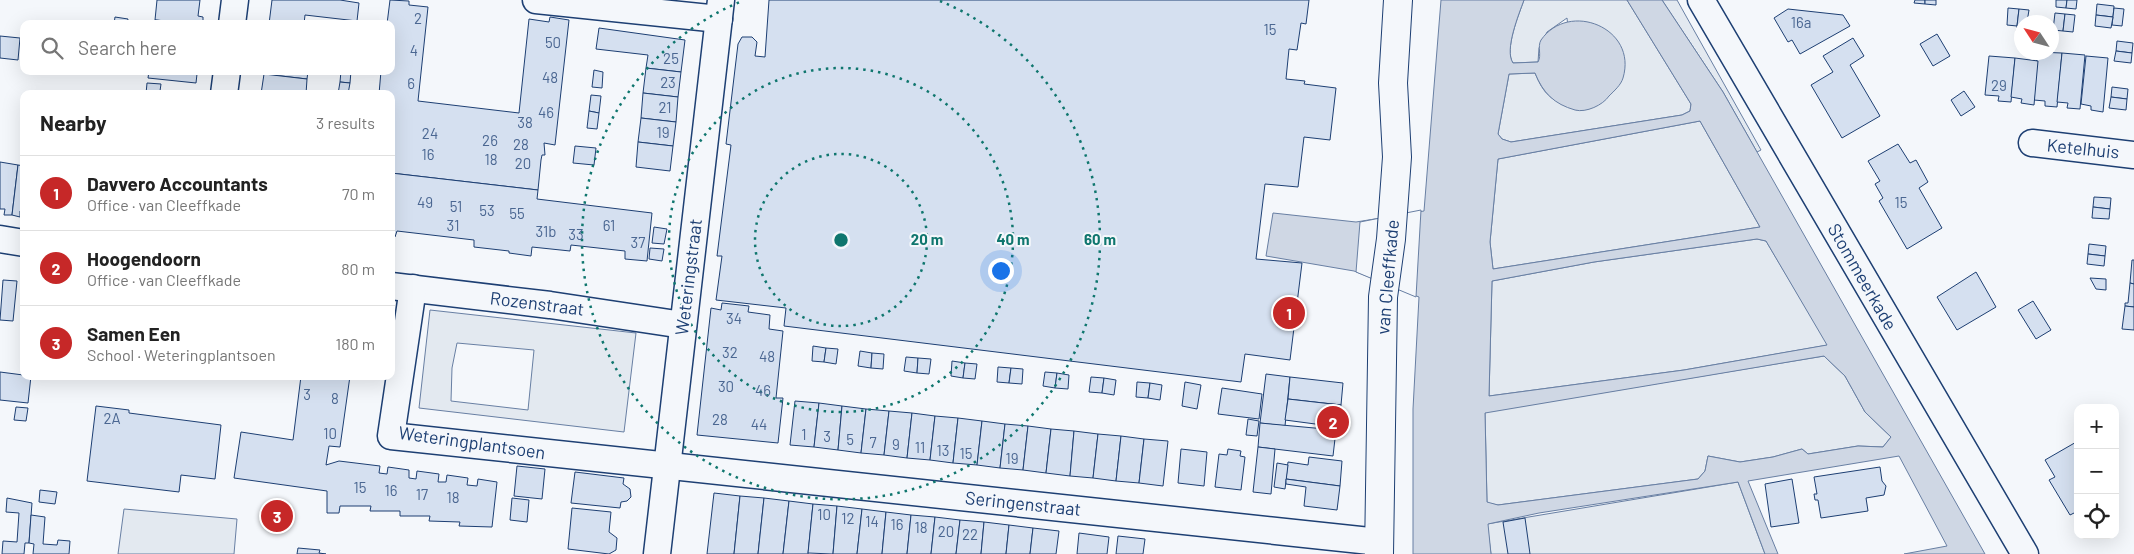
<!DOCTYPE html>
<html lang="en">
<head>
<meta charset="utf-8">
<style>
  body { margin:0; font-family:Barlow,sans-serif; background:#f6f6f6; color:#222 }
  .controls { position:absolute; right:15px; bottom:15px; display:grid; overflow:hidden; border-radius:10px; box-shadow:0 5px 20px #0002 }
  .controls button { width:45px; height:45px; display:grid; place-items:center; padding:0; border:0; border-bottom:1px solid #e0e0e0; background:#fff; color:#222; font:25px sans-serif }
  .compass { position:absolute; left:2014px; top:15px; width:45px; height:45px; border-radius:50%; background:#fff; box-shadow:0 5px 20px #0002; rotate:306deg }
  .you { position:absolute; left:1000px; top:270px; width:18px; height:18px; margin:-12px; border:4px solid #fff; border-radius:50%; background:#1a73e8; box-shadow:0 0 0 8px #1a73e833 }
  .badge { display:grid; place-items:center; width:32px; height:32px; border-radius:50%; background:#c62828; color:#fff; font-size:16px; font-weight:700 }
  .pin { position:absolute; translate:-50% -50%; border:2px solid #fff; box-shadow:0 1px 5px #0006 }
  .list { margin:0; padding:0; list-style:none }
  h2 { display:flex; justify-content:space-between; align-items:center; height:65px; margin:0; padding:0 20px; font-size:21px }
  h2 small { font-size:16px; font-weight:400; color:#767676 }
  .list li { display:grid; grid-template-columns:32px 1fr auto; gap:15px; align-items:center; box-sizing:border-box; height:75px; padding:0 20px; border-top:1px solid #e0e0e0 }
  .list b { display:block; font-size:19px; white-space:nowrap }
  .list p { margin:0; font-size:16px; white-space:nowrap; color:#767676 }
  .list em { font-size:16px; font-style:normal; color:#767676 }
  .icon { flex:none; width:28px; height:28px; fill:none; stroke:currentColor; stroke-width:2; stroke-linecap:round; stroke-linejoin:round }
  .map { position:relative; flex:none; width:2134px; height:554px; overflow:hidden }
  .search { position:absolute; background:#fff; box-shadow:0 5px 20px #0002; left:20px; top:20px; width:375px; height:55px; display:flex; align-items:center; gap:12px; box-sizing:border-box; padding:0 18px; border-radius:10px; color:#767676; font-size:19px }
  .panel { position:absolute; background:#fff; box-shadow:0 5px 20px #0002; left:20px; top:90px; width:375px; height:290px; border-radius:10px }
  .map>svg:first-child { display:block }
</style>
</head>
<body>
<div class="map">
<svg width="2134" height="554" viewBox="0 0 2134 554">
  <rect width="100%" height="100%" fill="#f4f7fb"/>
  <g fill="#e3e9f0" stroke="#687fa3" fill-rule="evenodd">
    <path d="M1524,0h103l64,104 -1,7 -8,4 -171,27 -9,-3 -4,-5 11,-60 26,-1c10,25 19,28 42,37l-10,-92 -20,14 -8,16 -1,14 -25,1c-9,-13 6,-49 11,-63z"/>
    <path d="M1662,0h15l84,150 -4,2 -34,-60z"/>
    <path d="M1700,121l60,106 -267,42 -3,-27 8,-83z"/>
    <path d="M1757,239l9,2 62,104 -144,25 -195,26 3,-115 102,-19z"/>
    <path d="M430,310l206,23 -12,99 -205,-24zM457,343l77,7 -6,60 -77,-9 1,-33z"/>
    <path d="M1824,356l21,20 20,36 26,25 -8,10 -25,-1 -50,8 -6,-5 -29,8 -33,5 -32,-6 -3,15 -7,8 -200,26 -11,-2 -2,-91z"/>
    <path d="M1738,482l27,72h-274l-4,-30z"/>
    <path d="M124,509l113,10 -3,35h-116z"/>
  </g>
  <path fill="#cfd7e4" stroke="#687fa3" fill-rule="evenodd" d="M1441,0h83c-5,14 -20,50 -11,63l25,-1c4,-7 -1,-15 3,-22 28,-40 97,-12 82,38 -2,7 -9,13 -14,18 -6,9 -23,17 -34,14 -21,-6 -32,-17 -40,-37l-26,1 -11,60 4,5 9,3 171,-27 8,-4 1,-7 -64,-104h35l61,92 262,462h-81l43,-8 -48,-90 -151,25 30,73h-13l-27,-72 -199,31 -51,11 3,30h-78v-145l6,-112 -65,-26 -88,-15 7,-43 83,9 68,-11zM1700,121l60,106 -267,42 -3,-27 8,-83zM1757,239l9,2 61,104 -143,25 -195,26 3,-115 102,-19zM1824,356l21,20 20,36 26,25 -8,10 -25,-1 -50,8 -6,-5 -29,8 -33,5 -32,-6 -3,15 -7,8 -200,26 -11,-3 -2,-89z"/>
  <path fill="#f4f7fb" stroke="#687fa3" d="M1421,210l-5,87 -60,-25 4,-50z"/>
  <g fill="#d5e0f0" stroke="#1d3f73">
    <path d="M157,0h43l-2,16 5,1v7l-48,-4z"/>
    <path d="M272,0h68l19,3 -2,18 -52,-6 -1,9h-35z"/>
    <path d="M390,0l19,1v4l19,2 -10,94 101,12 10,-94 20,3 1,-5 19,3 -14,125 -11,-2 1,12h-3l-1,5 -3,30 -147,-17v-79h-12l2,-23h10v-47h-4z"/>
    <path d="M769,0h540l-3,24 -5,-1 -4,27 -8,-1 -3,30 19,2 -1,3 32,4 -6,52 -26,-3 -6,50 -33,-3 -9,75 46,4 -12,97 -45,-6 -4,28 -457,-56 2,-18 -70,-8 6,-44h-5l14,-111 -5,-1 12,-100 4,-7h10l5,5 -2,14 10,1z"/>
    <path d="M1915,0h10v4l-11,-1z"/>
    <path d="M1925,0h11v5l-11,-1z"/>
    <path d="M2056,0h11l-1,8 -10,-1z"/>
    <path d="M2067,0h10l-1,9 -10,-1z"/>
    <path d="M2097,4l17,2 -1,11 -17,-2z"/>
    <path d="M2008,8l11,1 -2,17 -10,-1z"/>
    <path d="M2114,8l10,1 -2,17 -10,-1z"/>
    <path d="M1788,9l55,6 7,11 -50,28 -8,-14 -4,2 -14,-24z"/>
    <path d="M2019,9l10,1 -2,12h-5v4h-5z"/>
    <path d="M2055,13l10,1 -2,17 -10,-1z"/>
    <path d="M2065,14l10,1 -2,17 -10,-1z"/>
    <path d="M2096,15l17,2 -2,11 -16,-2z"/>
    <path d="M115,17l13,2 -1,5h-13z"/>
    <path d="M155,20l40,4h-41z"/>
    <path d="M2017,26h5v13l-7,-1z"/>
    <path d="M599,28l86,12 -4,32 -35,-4 2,-13 -52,-6z"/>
    <path d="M1937,34l13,22 -17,10 -13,-22z"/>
    <path d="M0,36l20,2 -2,22 -18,-2z"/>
    <path d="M1853,38l11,18 -14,9 30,51 -38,22 -31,-53 22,-13 -10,-16z"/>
    <path d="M2117,41l16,2 -1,10 -16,-2z"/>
    <path d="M2116,51l16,2 -1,10 -17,-2z"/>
    <path d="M2037,52l25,1 -5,54 -12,-1v-5l-11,-1z"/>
    <path d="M2062,53l23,2 -5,54 -13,-1 1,-5 -11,-1z"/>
    <path d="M1989,56l26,2 -4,44 -13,-1 1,-5 -14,-1z"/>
    <path d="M2086,56l22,2 -5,54 -12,-2v-4l-10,-2z"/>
    <path d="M2015,58l23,3 -4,44 -13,-2 1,-4 -11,-2z"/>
    <path d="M646,68l35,4 -3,25 -35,-4z"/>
    <path d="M594,70l9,2 -1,16 -10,-1z"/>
    <path d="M149,71h43v3h5l-1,9 -48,-5z"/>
    <path d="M264,71h44l-1,8 -43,-5z"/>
    <path d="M341,71h10l-1,12 -10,-1z"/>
    <path d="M264,74l43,5 -1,15h-45z"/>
    <path d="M340,82l10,1 -2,11h-10z"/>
    <path d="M147,83l14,1 -1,7 25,3h-39z"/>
    <path d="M2112,87l16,2 -1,10 -16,-2z"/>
    <path d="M1964,91l11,16 -14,9 -10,-16z"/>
    <path d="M643,93l35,4 -2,25 -35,-4z"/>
    <path d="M591,95l10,1 -2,17 -10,-2z"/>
    <path d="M2111,97l16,2 -1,11 -17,-2z"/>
    <path d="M589,111l10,2 -2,16 -10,-1z"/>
    <path d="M641,118l35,4 -3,24 -35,-4z"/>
    <path d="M638,142l35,4 -3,25 -34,-4z"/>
    <path d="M1898,144l12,19 6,-3 12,22 -9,6 23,40 -35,21 -28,-48 4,-3 -8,-14 5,-3 -12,-20z"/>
    <path d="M575,146l21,2 -2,17 -21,-2z"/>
    <path d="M0,162l18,3 -6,50h-8l1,-6h-5z"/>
    <path d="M18,165l6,1v46l-4,-1v6l-8,-2z"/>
    <path d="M391,173l147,17 -1,9 115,14 -5,48 -22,-2v-8l-54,-6 -1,6 -38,-4 -1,9 -22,-3v-2l-35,-4v-7l-77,-9 -2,6h-4z"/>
    <path d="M2094,197l17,1 -1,11 -17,-2z"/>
    <path d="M2093,207l17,2 -1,10 -17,-1z"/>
    <path d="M654,227l13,2 -3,15 -12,-1z"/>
    <path d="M2089,244l17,2 -1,10 -17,-2z"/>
    <path d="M650,248l14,1 -2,12 -13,-2z"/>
    <path d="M2088,254l17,2 -1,10 -17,-2z"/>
    <path d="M2132,260h2v24l-4,-1z"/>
    <path d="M1976,272l20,35 -39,23 -20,-33z"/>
    <path d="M2090,278l16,1v11l-10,-1z"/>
    <path d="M3,280l14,1 -4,40 -13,-1z"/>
    <path d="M2130,283l4,1v23l-9,-1v-3h3z"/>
    <path d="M2033,301l18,29 -15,9 -18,-29z"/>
    <path d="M722,303l27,3 -1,6 22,3 -1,14 14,2 -7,67h7l-5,45 -81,-8 14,-127 10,2z"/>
    <path d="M2125,306l9,1v23l-12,-1z"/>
    <path d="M813,346l13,2 -2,14 -12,-1z"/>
    <path d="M826,348l12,1 -2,15 -12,-2z"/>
    <path d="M860,351l12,2 -1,15 -13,-2z"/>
    <path d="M872,353l12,1 -1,15 -12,-1z"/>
    <path d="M906,357l12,1 -1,15 -13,-2z"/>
    <path d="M918,358l13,1 -2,15 -12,-1z"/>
    <path d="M952,361l13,2 -2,15 -12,-2z"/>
    <path d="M965,363l12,1 -2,15 -12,-1z"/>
    <path d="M998,367l13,1 -2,15 -12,-1z"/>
    <path d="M1011,368l12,1 -1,15 -13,-1z"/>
    <path d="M0,372l31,4 -3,27 -28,-3z"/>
    <path d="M1045,372l12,1 -2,15 -12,-2z"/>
    <path d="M1057,373l12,2 -1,14 -13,-1z"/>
    <path d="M1266,374l24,3 -5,49 -25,-3z"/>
    <path d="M301,376h49l-10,71 -11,-1 -3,19 13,-4 41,5 -1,7 8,1 1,-7 21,3v8l7,1 1,-8 22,3 -1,8h8l1,-7 21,3 -1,7 10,1 1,-7 19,3 -5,45 -33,-1 1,-4 -31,-1 1,-5h-30v-5h-30l1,-5h-31l-1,7h-12v-22l-93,-13 7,-46 52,8z"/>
    <path d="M1091,377l13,1 -2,15 -13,-1z"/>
    <path d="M1290,377l53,6 -2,22 -53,-6z"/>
    <path d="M1104,378l12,2 -2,15 -12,-2z"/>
    <path d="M1137,382l13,1 -2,15 -12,-1z"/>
    <path d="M1185,382l16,3 -4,24 -15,-3z"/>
    <path d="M1150,383l12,2 -2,15 -12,-2z"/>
    <path d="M1222,388l40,6 -3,25 -41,-5z"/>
    <path d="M1288,399l53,6 -3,22 -53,-7z"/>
    <path d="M795,401l24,2 -5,44 -24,-2z"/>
    <path d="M819,403l23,3 -4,44 -24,-3z"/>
    <path d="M96,406l33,4v3l92,12 -6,54 -34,-4 -2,17 -92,-11z"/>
    <path d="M842,406l24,3 -5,44 -23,-3z"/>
    <path d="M16,407l12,1 -2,13 -12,-1z"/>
    <path d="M866,409l23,2 -5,44 -23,-2z"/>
    <path d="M889,411l23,2 -5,45 -23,-3z"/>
    <path d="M912,413l23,3 -5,44 -23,-2z"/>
    <path d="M935,416l23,2 -5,45 -23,-3z"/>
    <path d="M958,418l24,3 -5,44 -24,-2z"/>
    <path d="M1248,419l11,2 -2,15 -11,-1z"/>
    <path d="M982,421l23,3 -5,44 -23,-3z"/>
    <path d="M1260,423l76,7 -3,26 -75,-9z"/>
    <path d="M1005,424l23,2 -5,44 -23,-2z"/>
    <path d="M1028,426l23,3 -5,44 -23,-3z"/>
    <path d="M1051,429l23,2 -4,45 -24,-3z"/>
    <path d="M1074,431l24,3 -5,44 -23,-2z"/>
    <path d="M1098,434l23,2 -5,45 -23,-3z"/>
    <path d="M1121,436l23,3 -5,44 -23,-2z"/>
    <path d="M1144,439l24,2 -5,45 -24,-3z"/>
    <path d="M2078,441v70l-8,4 -21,-35 6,-3 -10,-17z"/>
    <path d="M1258,447l17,2 -4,45 -18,-2z"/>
    <path d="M1181,449l26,3 -3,34 -26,-3z"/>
    <path d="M1228,449l13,2 -1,5 5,1 -4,33 -26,-3 4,-33 8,1z"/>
    <path d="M1309,457l33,4 -2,25 -54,-7 2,-17 20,3z"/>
    <path d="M1277,463l11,2 -3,24 -11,-2z"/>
    <path d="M517,466l28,3 -3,30 -28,-3z"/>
    <path d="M1880,467l2,14 4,5 -2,9 -18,3 2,13 -47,7 -3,-18h-3l-1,-6h3l-3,-17z"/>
    <path d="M575,472l49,6 -1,6 7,5 1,8 -4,4 -6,1 -1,6 -49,-5z"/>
    <path d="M1286,479l54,7 -3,24 -33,-4 2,-19 -20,-3z"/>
    <path d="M1792,479l7,44 -28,4 -6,-43z"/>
    <path d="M40,490l17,2 -2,12 -16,-2z"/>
    <path d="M714,493l26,3 -6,58h-27z"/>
    <path d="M740,496l24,2 -6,56h-24z"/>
    <path d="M7,498l25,5 -3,40h-4l-1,11h-22l1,-13 14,1 2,-29 -13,-1z"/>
    <path d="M512,498l17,2 -2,22 -17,-2z"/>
    <path d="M764,498l25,3 -6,53h-25z"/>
    <path d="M789,501l24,3 -5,50h-25z"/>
    <path d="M813,504l24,2 -4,48 -25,-1z"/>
    <path d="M837,506l25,3 -5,45h-24z"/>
    <path d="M572,508l39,4 -2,20 8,6 -1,12 -7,4 -41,-5z"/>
    <path d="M862,509l24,3 -4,42h-25z"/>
    <path d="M886,512l25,3 -4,39h-25z"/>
    <path d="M31,515l14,2 -2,27 14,1 1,-5 12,1 -1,13h-36l1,-10 -5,-1z"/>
    <path d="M911,515l24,2 -4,37h-24z"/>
    <path d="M935,517l25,3 -4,34h-25z"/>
    <path d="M1525,518l5,36h-22l-5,-32z"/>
    <path d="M960,520l24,2 -3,32h-25z"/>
    <path d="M984,522l25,3 -3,29h-25z"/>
    <path d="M1009,525l24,3 -3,26h-24z"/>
    <path d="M1033,528l26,3 -3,23h-26z"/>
    <path d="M1079,533l30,4 -2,17h-30z"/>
    <path d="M1118,536l27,3 -2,15h-27z"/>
    <path d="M298,548l22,2 -1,3 7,1h-29z"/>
  </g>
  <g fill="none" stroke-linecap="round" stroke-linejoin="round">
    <defs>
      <g id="minor">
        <path d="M536,0l183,19"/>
        <path d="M1701,0l324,554"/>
        <path d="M232,24l3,-24"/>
        <path d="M224,94l3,-23"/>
        <path d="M2032,143l102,12"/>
        <path d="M0,239l24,4"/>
        <path d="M391,286l159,19 133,20"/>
        <path d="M413,288l-22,148 988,106"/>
        <path d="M657,554l64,-554"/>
      </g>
      <path id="secondary" d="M1379,554l4,-257 8,-58 6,-82 -4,-74 5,-83"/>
    </defs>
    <use href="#minor" stroke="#1d3f73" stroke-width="29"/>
    <use href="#secondary" stroke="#1d3f73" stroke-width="30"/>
    <use href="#minor" stroke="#f4f7fb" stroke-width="26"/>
    <use href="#secondary" stroke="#f4f7fb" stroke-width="28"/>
  </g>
  <g fill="none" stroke="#0f766e" stroke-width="2.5" stroke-dasharray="2.5 5">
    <circle cx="841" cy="240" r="86"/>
    <circle cx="841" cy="240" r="172"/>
    <path d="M940 1A259 259 0 1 1 742 1"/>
  </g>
  <g text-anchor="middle" stroke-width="4" stroke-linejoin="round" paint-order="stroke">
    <g font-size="15" fill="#4b6792">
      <text x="418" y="24">2</text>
      <text x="1801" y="28">16a</text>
      <text x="1270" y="35">15</text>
      <text x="553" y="48">50</text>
      <text x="414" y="56">4</text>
      <text x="671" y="64">25</text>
      <text x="550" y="83">48</text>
      <text x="668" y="88">23</text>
      <text x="411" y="89">6</text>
      <text x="1999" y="91">29</text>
      <text x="665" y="113">21</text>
      <text x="546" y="118">46</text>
      <text x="525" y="128">38</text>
      <text x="663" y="138">19</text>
      <text x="430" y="139">24</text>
      <text x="490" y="146">26</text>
      <text x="521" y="150">28</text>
      <text x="428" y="160">16</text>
      <text x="491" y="165">18</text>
      <text x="523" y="169">20</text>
      <text x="425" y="208">49</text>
      <text x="1901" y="208">15</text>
      <text x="456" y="212">51</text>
      <text x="487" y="216">53</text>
      <text x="517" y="219">55</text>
      <text x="453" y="231">31</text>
      <text x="609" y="231">61</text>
      <text x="546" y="237">31b</text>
      <text x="576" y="240">33</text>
      <text x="638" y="248">37</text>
      <text x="734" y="324">34</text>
      <text x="730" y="358">32</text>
      <text x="767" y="362">48</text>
      <text x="726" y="392">30</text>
      <text x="763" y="396">46</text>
      <text x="307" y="400">3</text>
      <text x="335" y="404">8</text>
      <text x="112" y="424">2A</text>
      <text x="720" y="425">28</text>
      <text x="759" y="430">44</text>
      <text x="330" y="439">10</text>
      <text x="804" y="440">1</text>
      <text x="827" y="442">3</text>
      <text x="850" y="445">5</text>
      <text x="873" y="448">7</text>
      <text x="896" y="450">9</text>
      <text x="920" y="453">11</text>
      <text x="943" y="456">13</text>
      <text x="966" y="459">15</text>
      <text x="1012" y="464">19</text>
      <text x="360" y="493">15</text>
      <text x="391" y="496">16</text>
      <text x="422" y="500">17</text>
      <text x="453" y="503">18</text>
      <text x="824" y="520">10</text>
      <text x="848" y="524">12</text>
      <text x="872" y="527">14</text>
      <text x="897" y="530">16</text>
      <text x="921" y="533">18</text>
      <text x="946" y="537">20</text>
      <text x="970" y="540">22</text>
    </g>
    <g font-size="18" fill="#1d3f73" stroke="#f4f7fb">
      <text transform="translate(2083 149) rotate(6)" y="6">Ketelhuis</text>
      <text transform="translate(689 277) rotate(-83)" y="6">Weteringstraat</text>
      <text transform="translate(1388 277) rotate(-85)" y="6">van Cleeffkade</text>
      <text transform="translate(1862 277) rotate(60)" y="6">Stommeerkade</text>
      <text transform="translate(537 304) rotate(7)" y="6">Rozenstraat</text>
      <text transform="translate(472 443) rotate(8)" y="6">Weteringplantsoen</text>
      <text transform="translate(1023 504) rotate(6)" y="6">Seringenstraat</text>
    </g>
  </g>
  <circle cx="841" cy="240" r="8" fill="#0f766e" stroke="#f4f7fb" stroke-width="2.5"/>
  <g font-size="15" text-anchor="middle" font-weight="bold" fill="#0f766e" stroke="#f4f7fb" stroke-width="4" stroke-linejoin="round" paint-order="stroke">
    <text x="927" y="245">20 m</text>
    <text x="1013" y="245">40 m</text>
    <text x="1100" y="245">60 m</text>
  </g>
</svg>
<div class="controls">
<button>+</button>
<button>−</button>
<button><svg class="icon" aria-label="locate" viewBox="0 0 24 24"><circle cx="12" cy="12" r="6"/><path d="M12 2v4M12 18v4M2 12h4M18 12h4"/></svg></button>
</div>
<svg class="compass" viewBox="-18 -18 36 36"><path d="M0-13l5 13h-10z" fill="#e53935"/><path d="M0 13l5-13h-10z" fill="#767676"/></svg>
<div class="you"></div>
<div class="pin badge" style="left:1289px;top:313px">1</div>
<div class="pin badge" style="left:1333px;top:422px">2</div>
<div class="pin badge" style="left:277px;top:516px">3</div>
<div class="search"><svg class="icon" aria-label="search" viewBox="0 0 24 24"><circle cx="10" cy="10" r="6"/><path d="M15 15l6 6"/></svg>Search here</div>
<section class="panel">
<h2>Nearby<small>3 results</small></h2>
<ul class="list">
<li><span class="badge">1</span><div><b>Davvero Accountants</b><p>Office · van Cleeffkade</p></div><em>70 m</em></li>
<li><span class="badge">2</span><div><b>Hoogendoorn</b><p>Office · van Cleeffkade</p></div><em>80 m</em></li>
<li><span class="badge">3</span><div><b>Samen Een</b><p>School · Weteringplantsoen</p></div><em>180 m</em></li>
</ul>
</section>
</div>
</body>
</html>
